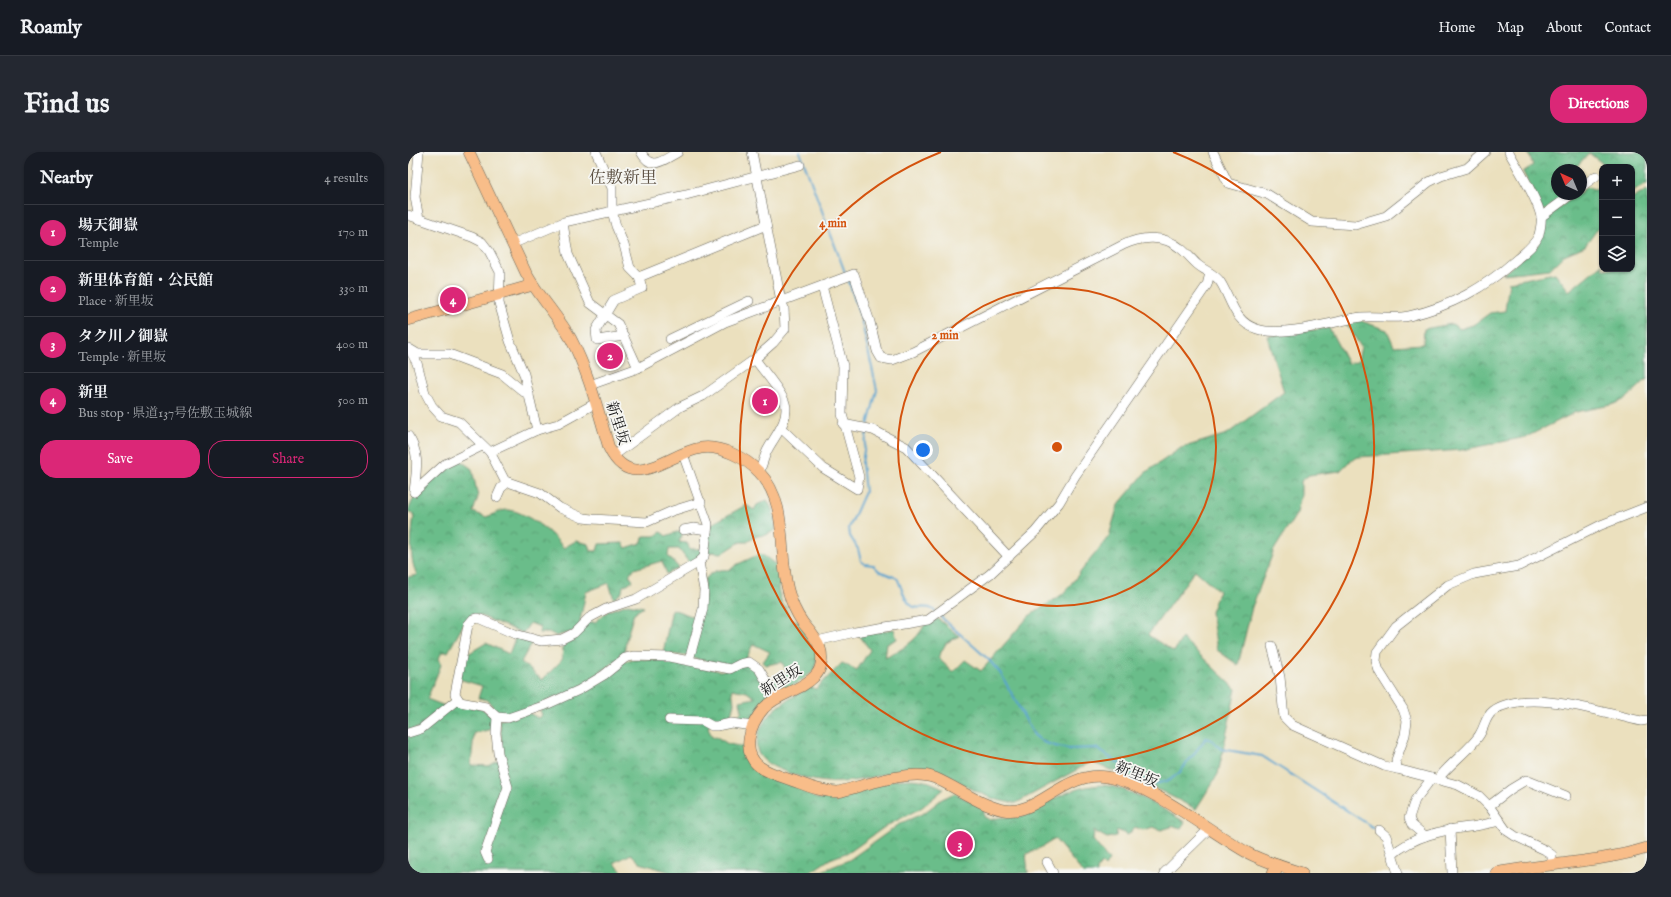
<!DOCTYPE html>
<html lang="en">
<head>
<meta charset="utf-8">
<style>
  body { margin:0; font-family:"IM FELL English","Noto Serif JP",serif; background:#242831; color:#f1f3f6 }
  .controls { position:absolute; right:12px; top:12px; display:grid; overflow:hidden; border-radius:8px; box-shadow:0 1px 3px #0004 }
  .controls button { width:36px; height:36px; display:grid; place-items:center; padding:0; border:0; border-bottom:1px solid #363941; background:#171b24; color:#f1f3f6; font:20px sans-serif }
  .compass { position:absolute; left:1143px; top:12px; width:36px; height:36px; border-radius:50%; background:#171b24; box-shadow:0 1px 3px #0004; rotate:316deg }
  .you { position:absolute; left:515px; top:298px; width:14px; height:14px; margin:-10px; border:3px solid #fff; border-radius:50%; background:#1a73e8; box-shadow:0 0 0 6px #1a73e833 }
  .badge { display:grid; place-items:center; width:26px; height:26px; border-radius:50%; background:#db2777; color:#fff; font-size:13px; font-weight:700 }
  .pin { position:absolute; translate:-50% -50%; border:2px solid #fff; box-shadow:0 1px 4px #0006 }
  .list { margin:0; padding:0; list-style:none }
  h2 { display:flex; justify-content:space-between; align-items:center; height:52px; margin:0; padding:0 16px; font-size:17px }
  h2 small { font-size:13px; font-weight:400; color:#9ea1a6 }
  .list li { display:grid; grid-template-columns:26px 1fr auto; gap:12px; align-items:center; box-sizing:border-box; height:56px; padding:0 16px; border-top:1px solid #363941 }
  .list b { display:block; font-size:15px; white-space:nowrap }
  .list p { margin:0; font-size:13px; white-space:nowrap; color:#9ea1a6 }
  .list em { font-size:13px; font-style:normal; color:#9ea1a6 }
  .actions { display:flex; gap:8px; padding:12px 16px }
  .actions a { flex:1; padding:9px 0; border:1px solid #db2777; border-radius:16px; text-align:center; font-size:14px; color:#db2777 }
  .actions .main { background:#db2777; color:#fff }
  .icon { flex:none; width:22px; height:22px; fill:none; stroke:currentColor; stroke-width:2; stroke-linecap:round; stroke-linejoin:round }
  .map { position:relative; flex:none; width:1239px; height:721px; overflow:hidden; border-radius:16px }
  header { display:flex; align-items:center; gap:24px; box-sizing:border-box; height:56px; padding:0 20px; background:#171b24; border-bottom:1px solid #363941 }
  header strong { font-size:19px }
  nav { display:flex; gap:22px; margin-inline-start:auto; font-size:14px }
  .intro { display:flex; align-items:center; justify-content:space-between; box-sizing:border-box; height:96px; padding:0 24px }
  h1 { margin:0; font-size:28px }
  .button { padding:10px 18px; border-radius:16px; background:#db2777; color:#fff; font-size:14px; font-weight:700 }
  main { display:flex; gap:24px; padding:0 24px }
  aside { flex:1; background:#171b24; border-radius:16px; box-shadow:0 1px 3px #0004 }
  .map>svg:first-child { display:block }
</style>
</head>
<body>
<header>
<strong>Roamly</strong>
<nav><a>Home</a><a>Map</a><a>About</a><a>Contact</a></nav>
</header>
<div class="intro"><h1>Find us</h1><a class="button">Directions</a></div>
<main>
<aside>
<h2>Nearby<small>4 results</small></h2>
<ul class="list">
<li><span class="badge">1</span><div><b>場天御嶽</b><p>Temple</p></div><em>170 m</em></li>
<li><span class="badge">2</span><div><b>新里体育館・公民館</b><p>Place · 新里坂</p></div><em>330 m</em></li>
<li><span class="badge">3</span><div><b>タク川ノ御嶽</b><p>Temple · 新里坂</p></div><em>400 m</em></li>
<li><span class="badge">4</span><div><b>新里</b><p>Bus stop · 県道137号佐敷玉城線</p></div><em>500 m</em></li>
</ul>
<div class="actions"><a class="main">Save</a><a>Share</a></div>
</aside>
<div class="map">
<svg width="1239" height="721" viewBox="0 0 1239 721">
  <defs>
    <pattern id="forest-crowns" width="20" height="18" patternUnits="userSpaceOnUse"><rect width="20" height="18" fill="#6bbd8a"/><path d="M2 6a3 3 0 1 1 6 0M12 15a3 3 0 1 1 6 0" fill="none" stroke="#579970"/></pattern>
  </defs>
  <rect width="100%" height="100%" fill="#f6f6f2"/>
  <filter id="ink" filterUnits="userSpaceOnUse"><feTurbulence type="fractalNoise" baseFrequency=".025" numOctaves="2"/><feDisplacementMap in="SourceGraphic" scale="8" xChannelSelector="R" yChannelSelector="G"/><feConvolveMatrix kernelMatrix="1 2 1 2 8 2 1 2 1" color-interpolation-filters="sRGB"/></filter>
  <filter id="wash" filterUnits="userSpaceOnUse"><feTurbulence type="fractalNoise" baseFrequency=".012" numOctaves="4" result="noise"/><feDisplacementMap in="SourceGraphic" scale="16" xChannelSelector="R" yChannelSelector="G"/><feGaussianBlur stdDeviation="0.9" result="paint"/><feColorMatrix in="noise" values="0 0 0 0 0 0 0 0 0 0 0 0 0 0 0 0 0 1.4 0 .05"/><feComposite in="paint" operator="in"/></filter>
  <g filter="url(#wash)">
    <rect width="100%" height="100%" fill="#ebe0be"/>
    <g fill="url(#forest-crowns)" stroke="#446c53">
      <path d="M1120,0h119v32l-15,8v-25h-25l-18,-14 -16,17h-16v24h9l-23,18 -20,-40 10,-7z"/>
      <path d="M1179,35l15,4v32l-17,23 -21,9 -14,14 -47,5 35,-29 7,-27 32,-24h4v-3z"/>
      <path d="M1239,38v189l-21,20 -15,6 -35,7 -50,25 -64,13 -104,7 -9,5 -9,9 -31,4 -8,6v14l-4,18 -23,37 -22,57 -14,58 -21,-15 -6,-38 8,-21 -24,-21 -47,65 26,17 8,-14 54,51 -18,85 -22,35 -35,-18 -70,-29 -75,41c-23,-1 -42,-13 -62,-24 -5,-3 -12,-8 -18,-9 -32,-6 -54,7 -84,11 -26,4 -49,-2 -73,-12 -11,-5 -24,-12 -22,-26 3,-30 29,-42 53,-56l6,2 26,-26 15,7 13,-20 -11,-15 35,-6 3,10 -10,5 -2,14c16,-8 32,-17 40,-34l13,-5 21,17 -13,7 -8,15 15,14 12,-12 16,11 48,-55 34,-22 46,-58 9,-31 27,-32 36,-25 46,-14 57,-42 -17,-56 62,-8 19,36 10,-3 3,-14 -15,-24 12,-3 29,10 7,16 29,-2 1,-15 28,-5 8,5 13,-4 17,-12 15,-2 4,-29 46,-9 14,18 33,-27v5h30v-70z"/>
      <path d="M52,308l12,9 6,28 -5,15 13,5c6,-2 17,-8 23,-7 17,2 46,24 54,38l13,-7 13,3 2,7h6l2,-7 24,-1 3,5 15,-5 3,-7h11l6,-4 5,4 11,-4 6,1 -4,9 8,1 3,6h10l1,6 -11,9 -11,-15h-10l-1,7 11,12 -12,6 -5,-13 -28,8 -5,6 4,6 -10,5 -1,6 -8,7 -5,-16 -23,9 -7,34 -7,6 -16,4 -5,-3h-12l1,-6 -10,-4 -7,10 -45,-18 -13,7 -17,30h-6l-3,6 2,7 -14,34 18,7 -25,21 -12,4v-154l9,-2c-9,-18 -5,-41 -3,-61l-6,-3 8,-18 19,-19z"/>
      <path d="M359,348l6,11 3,19 -10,5 -9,1 -10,6h-7l-17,11 -15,-1v-14l4,-14 34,-19 8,5 3,-5z"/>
      <path d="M352,402c8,3 11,9 19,12l2,12 -3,11 4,15 3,2 5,12 8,3 16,25 4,8 -4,17 -18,13 -20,9 -7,-11 18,-10 -5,-10 -16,3 -3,-3 7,-10 -17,-8 -7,15 -16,7 -38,-8 13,-79c8,-8 13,-10 25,-9l6,-5z"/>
      <path d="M220,452l16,3 -10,6 -8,27 -2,15 -46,34 -70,28 -10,-2 -10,-15 -10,-2 4,-12 -23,-7 4,-22 23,-14 23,11 7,-18 16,6 -11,20 21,18 20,-20 1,-16 25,-22h7l13,-11z"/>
      <path d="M264,457l28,10 -12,37 -25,-3z"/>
      <path d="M225,507l34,1 53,11 28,-7 9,6 14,28 -21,23 -8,-1 -4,-4 4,-5 -2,-10 15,-3 -8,-6 -15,-3 2,14 -4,15 -8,-1 -2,4h-9l-3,6 4,10h5l11,7 16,3c1,34 33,28 54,39 7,4 13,13 23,13 5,0 12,-4 17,-5 34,-8 74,-26 106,-5l-23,19 -35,18 -35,25 -21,8 -21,14h-136l-33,-10 -9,-9 -17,9 10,10h-216v-137l49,-33 26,6 11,9 -1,11 -19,4 -3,32 18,1 14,-8 -3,-38 29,-7 9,5 4,-3 -2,-5 85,-49z"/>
      <path d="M695,633c30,4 56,22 82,37l-4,6 -7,-2 -13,4 -8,-3 -10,3 -8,-3 -7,8 -11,-5 -1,6 -9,2 -13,-7 -1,9 16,20 -4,7 -4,-4 -4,7v3h-14l-28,-34 -13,8 -16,7 2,19h-211l32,-13 52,-37 23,-10 18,-14 13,-6 29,16v8l7,3c11,-5 23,-1 34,-5 6,-2 13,-7 19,-11 20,-11 36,-18 59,-19z"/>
    </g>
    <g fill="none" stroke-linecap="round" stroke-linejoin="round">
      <g stroke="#57a2cf" stroke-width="2">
        <path d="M392,0l46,123"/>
        <path d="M440,127l13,40 16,71 -9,35"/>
        <path d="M459,280l-5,31 3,29 -16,36 1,8 8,13 3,12 4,3 8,1 6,6 18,7c4,7 8,26 17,29 9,2 14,-2 21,4"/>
        <path d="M532,464l49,44 12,14 33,61 9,7 12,4 13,3 28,-1 47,32 12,4 15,-4 10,-8 26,-34 6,2 9,9 41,7 115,74"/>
      </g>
    </g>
  </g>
  <g filter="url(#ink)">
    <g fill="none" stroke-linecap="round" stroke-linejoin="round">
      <defs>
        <g id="minor">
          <path d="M11,0l-4,45 4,22"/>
          <path d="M188,0l16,36v23l4,15 8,19 6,23 9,9 3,11 -28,12 -18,30 1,10 27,-4"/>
          <path d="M233,0c11,20 22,8 37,0"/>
          <path d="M805,0l15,31 39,11 45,28 43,3 31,-9 43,-34 12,-6 26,-8 18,-16"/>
          <path d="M1173,35l15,-11"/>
          <path d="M0,63l64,22 10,5 7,9 11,21 -1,31 11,38 14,33 13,56 21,-6 38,-21"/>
          <path d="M1133,65l31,-23"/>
          <path d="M155,71l5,31 22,49 28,21 20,44"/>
          <path d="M104,92l52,-22 122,-27 114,-30"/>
          <path d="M231,125l127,-52"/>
          <path d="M262,187l79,-38"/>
          <path d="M0,196l10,6h31l53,20 22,18 5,2"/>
          <path d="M2,198l7,13 8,30 7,13 9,10 18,6 31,30 15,29 35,12 20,15 23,10 9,1 55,3 25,-11 29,-9"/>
          <path d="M347,207c8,12 26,31 30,44 5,16 -10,33 -17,46 -4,7 -5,15 -9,23"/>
          <path d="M182,233l48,-17 87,-46 129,-48 16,48 7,29 4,7 11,2 21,-8 210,-107c19,-9 41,-10 57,3 7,5 12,12 18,17 7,6 18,9 23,18 11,18 13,39 36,46 25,8 72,-6 98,-11 17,-4 36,2 54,-2 43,-10 75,-28 108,-57 8,-7 18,-14 22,-24 1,-5 3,-13 2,-18 -3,-18 -23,-48 -32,-65"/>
          <path d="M435,272l30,6 33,17 103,110"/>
          <path d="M373,276l42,40 34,21 2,-12 -17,-63 1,-48 -21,-80"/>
          <path d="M0,284c13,18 8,36 6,56"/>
          <path d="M82,300l47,-22"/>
          <path d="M275,302l25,70 -4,33 -5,5 -63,37 -30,10 -17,9 -15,15 -12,6 -21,2 -26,-7 -37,-16 -5,1 -5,6 -13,69 5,8 26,5 11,10 11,1 38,-13 33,-15 25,-15 21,-17 8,-2 36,1 61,12 10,-5 9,-2 10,7 17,29"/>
          <path d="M205,304l67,-49 23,-11 52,-37 18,-16 12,-14 -1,-21 -3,-7 -29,-149"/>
          <path d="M6,340l31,-28 37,-18"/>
          <path d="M89,345l4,-9 7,-6"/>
          <path d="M275,378l11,-2 13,2"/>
          <path d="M409,489l38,-9 73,-12 62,-46 45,-42 24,-29 16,-27 132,-191 3,-12"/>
          <path d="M864,494l8,31 4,40 8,8 11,5 81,36 13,3"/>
          <path d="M281,508l14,-51 1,-19 -5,-28"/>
          <path d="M261,568l34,1 9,5h5l14,-3 22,3"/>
          <path d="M0,581l13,-4 37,-30"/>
          <path d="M1030,627c11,-15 34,-31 42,-45 5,-8 5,-17 13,-23 33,-24 111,2 148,10l6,-1"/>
          <path d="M1081,654l22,-17 15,-9 40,16"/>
          <path d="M1042,677l2,44"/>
          <path d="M971,678l7,6 12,37"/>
          <path d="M1017,684l-13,-11 -3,-7 6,-18 17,-22"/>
          <path d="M984,703c21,-19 51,-25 77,-28 10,-1 20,-4 31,-6"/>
          <path d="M80,707l-3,-7 23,-65 -10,-34 -2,-20 1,-16"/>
          <path d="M639,710l6,11"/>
          <path d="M1144,712v-9l-7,-5 -30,-14 -9,-6 -17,-24 -10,-10 -21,-11 -61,-16 -1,-9 9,-25 2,-14 -4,-12 -24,-38 -3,-10 1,-9 19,-26 52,-41 26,-11 45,-8 82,-41 46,-18"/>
          <path d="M756,721l45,-44"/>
        </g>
        <g id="major">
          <path d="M61,0l57,121c13,24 32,43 45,66 18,34 27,72 38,109 23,47 59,5 92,0 19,-3 45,10 58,24 30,31 19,79 29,118 3,12 8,23 15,33 6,7 14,16 17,25 3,9 2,21 -5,28 -14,15 -37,17 -51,32 -14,16 -24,44 -4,59 10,7 23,10 34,14 14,5 28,11 44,11 25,-6 73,-24 97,-14 23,10 44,27 69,32 35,6 60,-40 103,-33 46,8 100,53 141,76 17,9 35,14 54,20"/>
          <path d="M0,168l125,-35"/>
          <path d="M1088,721c50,-10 102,-10 151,-25"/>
        </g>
        <path id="highway" d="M866,721l3,-7"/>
      </defs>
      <use href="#minor" stroke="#646155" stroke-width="10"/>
      <use href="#major" stroke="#646155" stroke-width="12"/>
      <use href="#highway" stroke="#646155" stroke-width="14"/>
      <use href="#minor" stroke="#fff" stroke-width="9"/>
      <use href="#major" stroke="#f8bd89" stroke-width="11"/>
      <use href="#highway" stroke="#f8bd89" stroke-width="13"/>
    </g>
  </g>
  <g fill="none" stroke="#d4530e" stroke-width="2">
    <circle cx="649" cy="295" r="159"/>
    <path d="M765 0A317 317 0 1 1 533 0"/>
  </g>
  <g text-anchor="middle" stroke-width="3.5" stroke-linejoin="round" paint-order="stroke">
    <g font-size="15" fill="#1c1c1c" stroke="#f6f6f2">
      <text transform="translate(210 271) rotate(72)" y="5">新里坂</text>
      <text transform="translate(373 528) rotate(-32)" y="5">新里坂</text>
      <text transform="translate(729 622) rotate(22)" y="5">新里坂</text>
    </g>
    <g font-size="17" fill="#5b4f41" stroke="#f6f6f2">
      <text x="215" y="31">佐敷新里</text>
    </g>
  </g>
  <circle cx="649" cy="295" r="6" fill="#d4530e" stroke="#f6f6f2" stroke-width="2"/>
  <g font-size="12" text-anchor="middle" font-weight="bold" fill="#d4530e" stroke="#f6f6f2" stroke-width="3.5" stroke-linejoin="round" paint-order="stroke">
    <text x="425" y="75">4 min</text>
    <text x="537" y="187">2 min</text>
  </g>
</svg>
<div class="controls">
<button>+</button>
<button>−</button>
<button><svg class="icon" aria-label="layers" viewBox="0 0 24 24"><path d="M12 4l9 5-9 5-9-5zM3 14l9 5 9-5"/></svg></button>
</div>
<svg class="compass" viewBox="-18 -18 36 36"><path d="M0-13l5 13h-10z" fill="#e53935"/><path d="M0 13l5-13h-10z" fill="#9ea1a6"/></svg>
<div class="you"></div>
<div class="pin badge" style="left:357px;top:249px">1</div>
<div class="pin badge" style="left:202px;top:204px">2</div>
<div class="pin badge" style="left:552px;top:692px">3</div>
<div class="pin badge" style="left:45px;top:148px">4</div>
</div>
</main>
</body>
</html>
